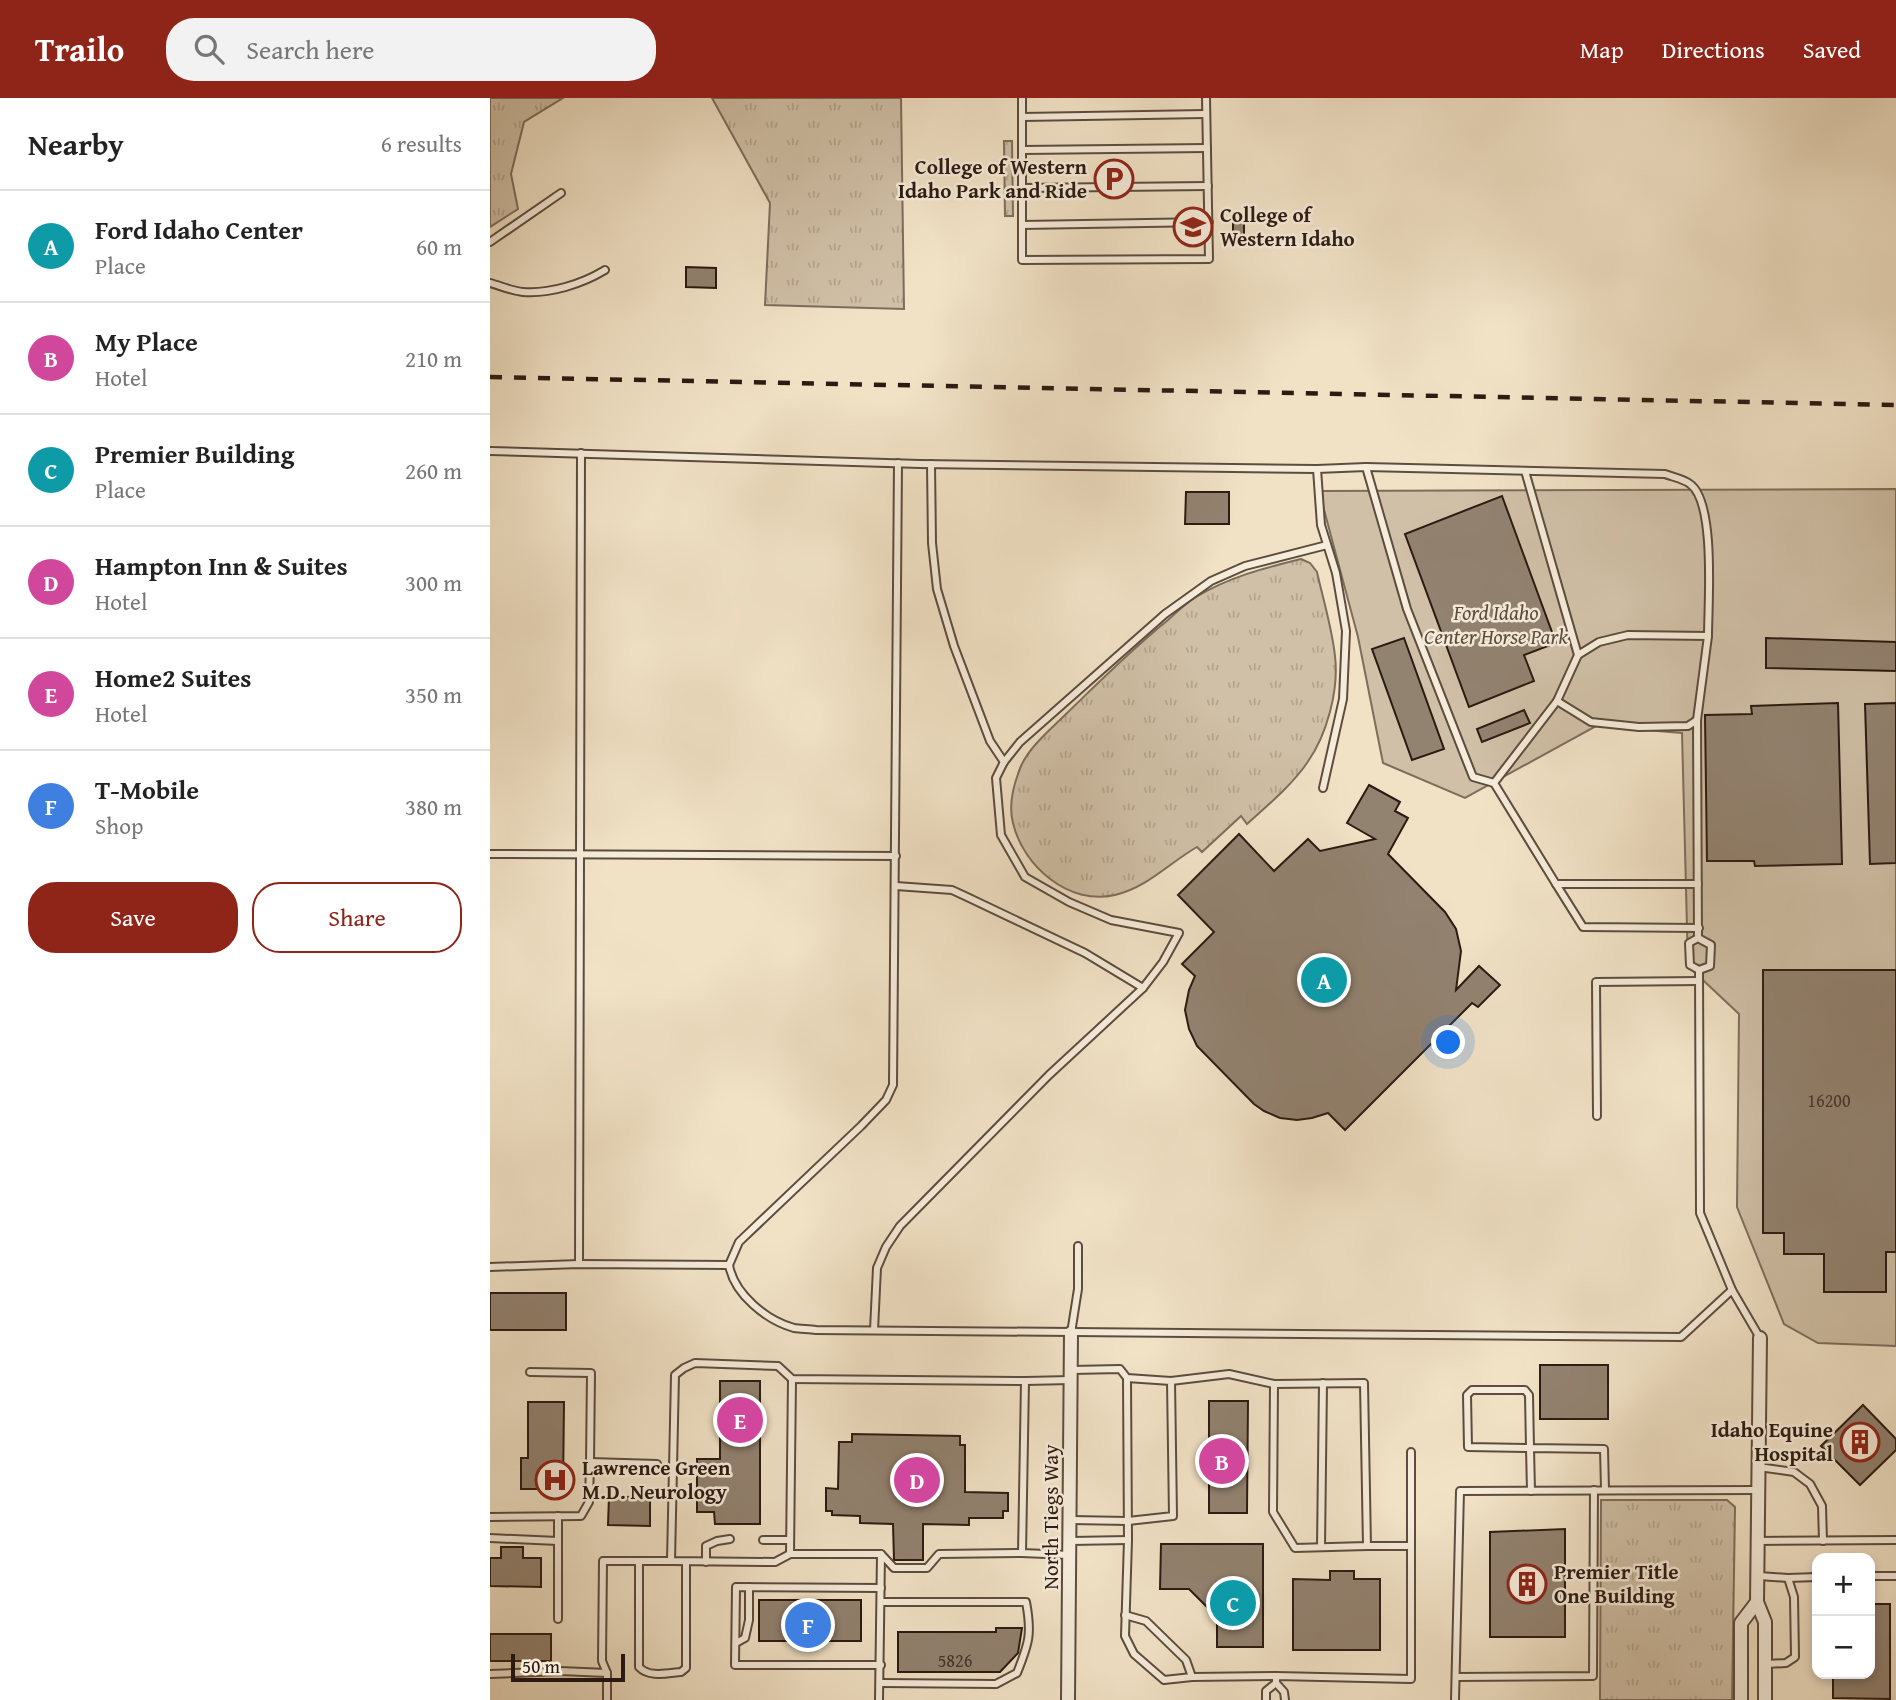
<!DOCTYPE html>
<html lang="en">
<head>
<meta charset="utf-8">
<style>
  body { margin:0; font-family:"Gentium Book Plus",serif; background:#f2f2f2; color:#222 }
  .controls { position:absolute; right:21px; bottom:21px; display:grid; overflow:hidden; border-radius:14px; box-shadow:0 4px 10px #0003 }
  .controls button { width:63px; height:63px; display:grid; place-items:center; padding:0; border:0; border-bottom:2px solid #e0e0e0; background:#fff; color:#222; font:35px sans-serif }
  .scale { position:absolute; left:21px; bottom:18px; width:114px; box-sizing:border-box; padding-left:7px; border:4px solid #2c1a12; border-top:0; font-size:19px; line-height:24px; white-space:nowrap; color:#2c1a12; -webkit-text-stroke:5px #f6ecda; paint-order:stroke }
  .you { position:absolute; left:959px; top:945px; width:24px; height:24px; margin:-18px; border:5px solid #fff; border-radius:50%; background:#1a73e8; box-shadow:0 0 0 10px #1a73e833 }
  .badge { display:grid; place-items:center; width:46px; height:46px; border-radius:50%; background:#8f2418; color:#fff; font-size:23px; font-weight:700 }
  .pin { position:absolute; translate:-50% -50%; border:4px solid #fff; box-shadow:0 2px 7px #0006 }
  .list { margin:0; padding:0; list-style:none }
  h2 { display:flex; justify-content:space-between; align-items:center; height:91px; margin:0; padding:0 28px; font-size:30px }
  h2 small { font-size:23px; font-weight:400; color:#767676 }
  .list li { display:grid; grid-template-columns:46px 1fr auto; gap:21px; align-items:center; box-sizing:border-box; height:112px; padding:0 28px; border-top:2px solid #e0e0e0 }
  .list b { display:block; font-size:26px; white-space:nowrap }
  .list p { margin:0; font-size:23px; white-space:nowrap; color:#767676 }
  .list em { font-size:23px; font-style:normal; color:#767676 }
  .actions { display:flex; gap:14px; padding:21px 28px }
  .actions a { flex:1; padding:16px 0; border:2px solid #8f2418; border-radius:28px; text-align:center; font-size:24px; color:#8f2418 }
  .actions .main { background:#8f2418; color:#fff }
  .icon { flex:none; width:38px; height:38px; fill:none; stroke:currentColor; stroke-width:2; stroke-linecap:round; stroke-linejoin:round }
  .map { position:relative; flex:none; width:1406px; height:1602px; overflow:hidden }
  header { display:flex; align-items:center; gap:42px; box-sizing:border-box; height:98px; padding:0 35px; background:#8f2418; color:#fff }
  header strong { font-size:33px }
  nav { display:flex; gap:38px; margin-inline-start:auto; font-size:24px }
  .search { width:490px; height:63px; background:#f2f2f2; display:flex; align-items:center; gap:18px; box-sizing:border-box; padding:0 24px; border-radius:28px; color:#767676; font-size:26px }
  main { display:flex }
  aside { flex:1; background:#fff }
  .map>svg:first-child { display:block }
</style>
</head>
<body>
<header>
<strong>Trailo</strong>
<div class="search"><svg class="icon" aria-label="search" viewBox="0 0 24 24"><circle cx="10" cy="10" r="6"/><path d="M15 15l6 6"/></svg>Search here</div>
<nav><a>Map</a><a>Directions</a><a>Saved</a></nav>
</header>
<main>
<aside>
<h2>Nearby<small>6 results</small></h2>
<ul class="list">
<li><span class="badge" style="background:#0f9aa8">A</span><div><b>Ford Idaho Center</b><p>Place</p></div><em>60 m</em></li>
<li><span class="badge" style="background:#d1479c">B</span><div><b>My Place</b><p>Hotel</p></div><em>210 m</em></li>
<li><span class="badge" style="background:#0f9aa8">C</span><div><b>Premier Building</b><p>Place</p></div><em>260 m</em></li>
<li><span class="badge" style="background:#d1479c">D</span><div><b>Hampton Inn &amp; Suites</b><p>Hotel</p></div><em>300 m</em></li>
<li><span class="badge" style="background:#d1479c">E</span><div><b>Home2 Suites</b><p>Hotel</p></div><em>350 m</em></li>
<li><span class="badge" style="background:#3f7fe0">F</span><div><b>T-Mobile</b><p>Shop</p></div><em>380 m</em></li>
</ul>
<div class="actions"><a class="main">Save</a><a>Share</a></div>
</aside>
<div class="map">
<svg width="1406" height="1602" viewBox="0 0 1406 1602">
  <defs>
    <pattern id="grass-tufts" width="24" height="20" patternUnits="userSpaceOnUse" patternTransform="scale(1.75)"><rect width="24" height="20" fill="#d0c0a7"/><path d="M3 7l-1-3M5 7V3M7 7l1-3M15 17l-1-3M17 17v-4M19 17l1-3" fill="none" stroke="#b3a48f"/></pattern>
  </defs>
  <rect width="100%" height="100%" fill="#f1e2c6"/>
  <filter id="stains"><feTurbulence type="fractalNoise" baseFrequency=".00286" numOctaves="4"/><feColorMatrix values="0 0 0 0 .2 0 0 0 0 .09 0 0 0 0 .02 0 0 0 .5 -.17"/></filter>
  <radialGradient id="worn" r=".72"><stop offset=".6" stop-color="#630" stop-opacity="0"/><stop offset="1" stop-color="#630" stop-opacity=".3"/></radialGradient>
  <g fill="url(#grass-tufts)" stroke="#7e6d5c" stroke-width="2">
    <path d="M0,0h73l-39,24 -13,52 7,35 -28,18z"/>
    <path d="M222,0h189l3,211 -139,-4 5,-102z"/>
    <path d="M514,43h8l1,75h-8z"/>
    <path d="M811,461l9,4 7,9c6,27 15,56 18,84 4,34 -8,79 -28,107 -16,23 -39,42 -60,61l-6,-8 -39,36 -5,-5c-28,16 -49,40 -82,48 -46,11 -92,-29 -102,-72 -5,-19 1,-40 8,-57 9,-20 30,-37 45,-52 33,-32 66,-65 102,-94 9,-8 18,-17 28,-23 33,-20 68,-29 105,-38z"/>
    <path d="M1111,1402h126l8,7 -3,193h-132z"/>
  </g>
  <path fill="#d0c0a7" stroke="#7e6d5c" stroke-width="2" d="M1406,391v857l-78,-3 -34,-19 -47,-117 2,-193 -51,-48 -6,-233 -86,-7 -131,72 -82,-35 -25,-126 -39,-146z"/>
  <g fill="#928270" stroke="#2c1a12" stroke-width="2">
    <rect x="743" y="118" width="11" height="25"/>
    <path d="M196,169l30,1v20l-30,-1z"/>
    <path d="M696,394h43v32h-44z"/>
    <path d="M1012,398l54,147 -32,12 10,26 -65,26 -64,-173z"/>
    <path d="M914,540l40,111 -32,11 -40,-111z"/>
    <path d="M1276,540l130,4v29l-130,-3z"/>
    <path d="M1348,605l4,161 -87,2 -1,-5h-47l-2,-146 47,-1 -1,-8z"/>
    <path d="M1406,605v160l-26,1 -5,-160z"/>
    <path d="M1034,612l6,13 -48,19 -5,-13z"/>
    <path d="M879,687l31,17 -5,9 13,7 -20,36 57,58 11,17 5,22 -5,39 23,-24 21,19 -22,22 -6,-4 -127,127 -17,-17 -16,5 -15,2 -17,-2 -16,-7 -10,-7 -57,-58 -8,-17 -4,-19 4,-20 6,-14 -13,-12 32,-32 -36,-37 61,-61 35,37 34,-32 12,12 55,-12 -28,-16z"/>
    <path d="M1273,872h133v282h-10v40h-62v-38h-40v-21h-21z"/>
    <rect x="0" y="1195" width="76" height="37"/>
    <rect x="1050" y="1267" width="68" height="54"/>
    <path d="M230,1283h40v143h-45l-1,-12h-17v-53h23z"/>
    <path d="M719,1303h39l-1,112h-38z"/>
    <path d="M38,1304h36l-1,87h-42v-31h7z"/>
    <path d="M1373,1307l33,34v11l-36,35 -39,-39z"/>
    <path d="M362,1336l108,2v9h5v47l43,1v18h-5v7h-34v7l-46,-1v36h-29l-1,-36 -33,-1v-7l-28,-1v-4h-6v-23l12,1 1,-47h13z"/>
    <path d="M119,1398l41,2v28l-42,-1z"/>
    <path d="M1075,1431v108h-75v-105z"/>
    <path d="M671,1446h102v103h-46v-30l-28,-28h-29z"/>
    <path d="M11,1449h22v11h18v29l-51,-1v-28h11z"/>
    <path d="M840,1473h24v8h26v71h-87v-71l37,1z"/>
    <rect x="269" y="1502" width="102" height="41"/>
    <path d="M1380,1506h20v95l-57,-1v-24h37z"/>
    <path d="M506,1530h26l-4,25 -18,19h-102v-40h98z"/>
    <rect x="0" y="1536" width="61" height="27"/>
  </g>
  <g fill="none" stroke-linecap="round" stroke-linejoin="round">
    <defs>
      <g id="service">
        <path d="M532,0v162l187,-1 -3,-161"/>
        <path d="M532,19l184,-3"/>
        <path d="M532,52l185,-2"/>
        <path d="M532,90l186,-2"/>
        <path d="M532,127l187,-3"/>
        <path d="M0,144l71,-49"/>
        <path d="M0,185c11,3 22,8 33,9 27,2 59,-8 82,-22"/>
        <path d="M0,353l430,13 397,5 4,56 15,48 10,58 -3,68 -20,89"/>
        <path d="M441,366l1,79 5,46 17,57 36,95 14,21"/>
        <path d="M876,369l299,7c8,3 19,5 25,10 26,18 18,121 18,152"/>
        <path d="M827,371l49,-2 41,142 66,168 21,6 63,-82 21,-46 21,-13 29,-7 80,1 -11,84 1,218"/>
        <path d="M1035,373l53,184"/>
        <path d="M1067,603l34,21 48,5 49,-1 9,-6"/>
        <path d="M1004,685l62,101h142"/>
        <path d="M0,756l406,2"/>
        <path d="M1066,786l27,43 116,1"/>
        <path d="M406,788l56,4 13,6 120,57 58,35"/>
        <path d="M1208,840l13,7 -1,21 -11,4"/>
        <path d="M1208,840l-9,5 1,22 9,5"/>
        <path d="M1209,872l1,243 32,77 28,48"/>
        <path d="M1107,1018l-1,-134 103,-1"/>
        <path d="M89,1166l2,-811"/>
        <path d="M239,1167c5,29 37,55 65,63 7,1 15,1 22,2l865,7 51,-47"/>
        <path d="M0,1169l89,-3 150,1 10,-23 122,-116 25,-26 7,-15 5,-622"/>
        <path d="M384,1232l3,-62 9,-21 14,-21 149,-151 94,-87 20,-26 16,-29 -68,-13 -42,-18 -44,-25 -24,-42 -5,-57 8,-16 16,-20 145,-128 46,-33 34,-15 82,-21"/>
        <path d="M581,1235l7,-44v-43"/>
        <path d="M40,1274l61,1 -1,89"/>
        <path d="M637,1280l1,162 -3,96 9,18 30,26 28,-3 84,-1"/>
        <path d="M535,1283l46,-1"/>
        <path d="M681,1283l58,-7 45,10 90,-1 3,163 -72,2 -22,-36 1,-128"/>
        <path d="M1268,1369l36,5 16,12 12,22 1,35"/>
        <path d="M1041,1393l-1,-43 -62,-1 -1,-52 5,-5h53l4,5 1,53 74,1 1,41"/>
        <path d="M68,1418v103"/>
        <path d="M0,1419l91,-1 8,-14 1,-40 67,2"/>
        <path d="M581,1422l57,1 45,-5 -2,-135 -44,-3 -7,-9 -48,1"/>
        <path d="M0,1440l68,3"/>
        <path d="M273,1442h27"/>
        <path d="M581,1443l57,-1"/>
        <path d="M1268,1443l138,-1"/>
        <path d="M877,1448h44"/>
        <path d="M831,1449l2,-164"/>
        <path d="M300,1456l2,-175"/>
        <path d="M391,1456l13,14h33l12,-14 83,-1"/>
        <path d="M149,1463v106c10,11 29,6 42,5l5,-4v-106"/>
        <path d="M216,1464v-16l11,-5 13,-2"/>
        <path d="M1269,1478l29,2 6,19 1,60 -9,6 -21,1"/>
        <path d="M1380,1478h26"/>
        <path d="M1298,1480l29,-1"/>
        <path d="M635,1517l21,6 40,39 6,17"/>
        <path d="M246,1545l9,-5 4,-18v-33"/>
        <path d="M391,1567h-146l1,-78 145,1"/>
        <path d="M117,1575l-5,-12 1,-100h68"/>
        <path d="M0,1576l70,-3 47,2v27"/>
        <path d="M966,1579l137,-1 1,-186"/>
        <path d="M391,1585l115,1 21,-11c12,-30 15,-39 9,-71h-145"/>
        <path d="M786,1585l8,9 1,8"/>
        <path d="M389,1602l2,-146h-91l-15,8 -104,-1 4,-186 9,-7 11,-5 83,3 14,13 233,2 -3,172 48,2"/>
        <path d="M776,1602v-9l10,-8v-7l135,3v-227"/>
        <path d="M965,1602l5,-209 299,-1"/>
      </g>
      <g id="minor">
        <path d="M1270,1240l-3,264 8,20v78"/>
        <path d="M578,1602l3,-367"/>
        <path d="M1251,1602v-77l16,-21"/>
      </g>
    </defs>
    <use href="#service" stroke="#5d4c3f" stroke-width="10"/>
    <use href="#minor" stroke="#5d4c3f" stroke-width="16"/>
    <use href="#service" stroke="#f6ecda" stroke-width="6"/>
    <use href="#minor" stroke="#f6ecda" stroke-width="12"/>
    <path stroke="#2c1a12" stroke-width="4.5" stroke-dasharray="12 12" stroke-linecap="butt" d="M0,279l1406,28"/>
  </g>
  <defs>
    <symbol id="parking-ring" viewBox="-11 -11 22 22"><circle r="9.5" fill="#f6ecda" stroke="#8f2418" stroke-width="1.5"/><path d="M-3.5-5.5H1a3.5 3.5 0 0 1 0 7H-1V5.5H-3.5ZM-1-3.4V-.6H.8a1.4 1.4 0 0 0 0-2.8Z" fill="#8f2418"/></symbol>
    <symbol id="university-ring" viewBox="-11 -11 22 22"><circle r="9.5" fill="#f6ecda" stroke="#8f2418" stroke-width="1.5"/><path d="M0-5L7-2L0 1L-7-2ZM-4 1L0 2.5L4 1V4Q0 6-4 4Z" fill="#8f2418"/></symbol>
    <symbol id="building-ring" viewBox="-11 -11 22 22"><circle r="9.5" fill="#f6ecda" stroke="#8f2418" stroke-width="1.5"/><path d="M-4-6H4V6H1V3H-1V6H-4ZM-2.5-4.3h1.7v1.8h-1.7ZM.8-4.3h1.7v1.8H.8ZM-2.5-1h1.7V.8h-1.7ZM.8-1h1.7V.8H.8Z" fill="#8f2418"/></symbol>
    <symbol id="hospital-ring" viewBox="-11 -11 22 22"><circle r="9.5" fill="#f6ecda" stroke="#8f2418" stroke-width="1.5"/><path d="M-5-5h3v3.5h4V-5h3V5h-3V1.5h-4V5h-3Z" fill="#8f2418"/></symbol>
  </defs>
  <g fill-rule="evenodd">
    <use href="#parking-ring" x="602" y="59" width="44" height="44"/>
    <use href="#university-ring" x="681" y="107" width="44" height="44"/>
    <use href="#building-ring" x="1348" y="1322" width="44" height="44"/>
    <use href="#hospital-ring" x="43" y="1360" width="44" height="44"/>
    <use href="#building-ring" x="1015" y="1464" width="44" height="44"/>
  </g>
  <g text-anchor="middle" stroke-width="5" stroke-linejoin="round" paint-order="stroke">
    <g font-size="18" fill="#46342a">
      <text x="1339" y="1009">16200</text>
      <text x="465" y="1569">5826</text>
    </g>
    <g font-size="21" font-weight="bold" fill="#2c1a12" stroke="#f6ecda" text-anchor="start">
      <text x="597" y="76" text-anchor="end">College of Western<tspan x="597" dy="24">Idaho Park and Ride</tspan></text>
      <text x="730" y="124">College of<tspan x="730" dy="24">Western Idaho</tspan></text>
      <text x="1343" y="1339" text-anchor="end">Idaho Equine<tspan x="1343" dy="24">Hospital</tspan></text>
      <text x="92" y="1377">Lawrence Green<tspan x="92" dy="24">M.D. Neurology</tspan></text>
      <text x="1064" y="1481">Premier Title<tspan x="1064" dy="24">One Building</tspan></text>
    </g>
    <g font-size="21" font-style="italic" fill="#5d4c3f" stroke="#f6ecda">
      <text x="1006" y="522">Ford Idaho<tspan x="1006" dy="24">Center Horse Park</tspan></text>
    </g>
    <g font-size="21" fill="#2c1a12" stroke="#f6ecda">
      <text transform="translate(561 1419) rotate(-90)" y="7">North Tiegs Way</text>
    </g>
  </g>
  <rect width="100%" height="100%" filter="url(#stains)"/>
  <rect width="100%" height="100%" fill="url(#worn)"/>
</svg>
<div class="controls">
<button>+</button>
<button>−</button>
</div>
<div class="scale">50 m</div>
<div class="you"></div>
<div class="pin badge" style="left:834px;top:882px;background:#0f9aa8">A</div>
<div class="pin badge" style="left:732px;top:1363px;background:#d1479c">B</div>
<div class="pin badge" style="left:743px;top:1505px;background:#0f9aa8">C</div>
<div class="pin badge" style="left:427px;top:1382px;background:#d1479c">D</div>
<div class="pin badge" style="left:250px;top:1322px;background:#d1479c">E</div>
<div class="pin badge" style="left:318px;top:1527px;background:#3f7fe0">F</div>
</div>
</main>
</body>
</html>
